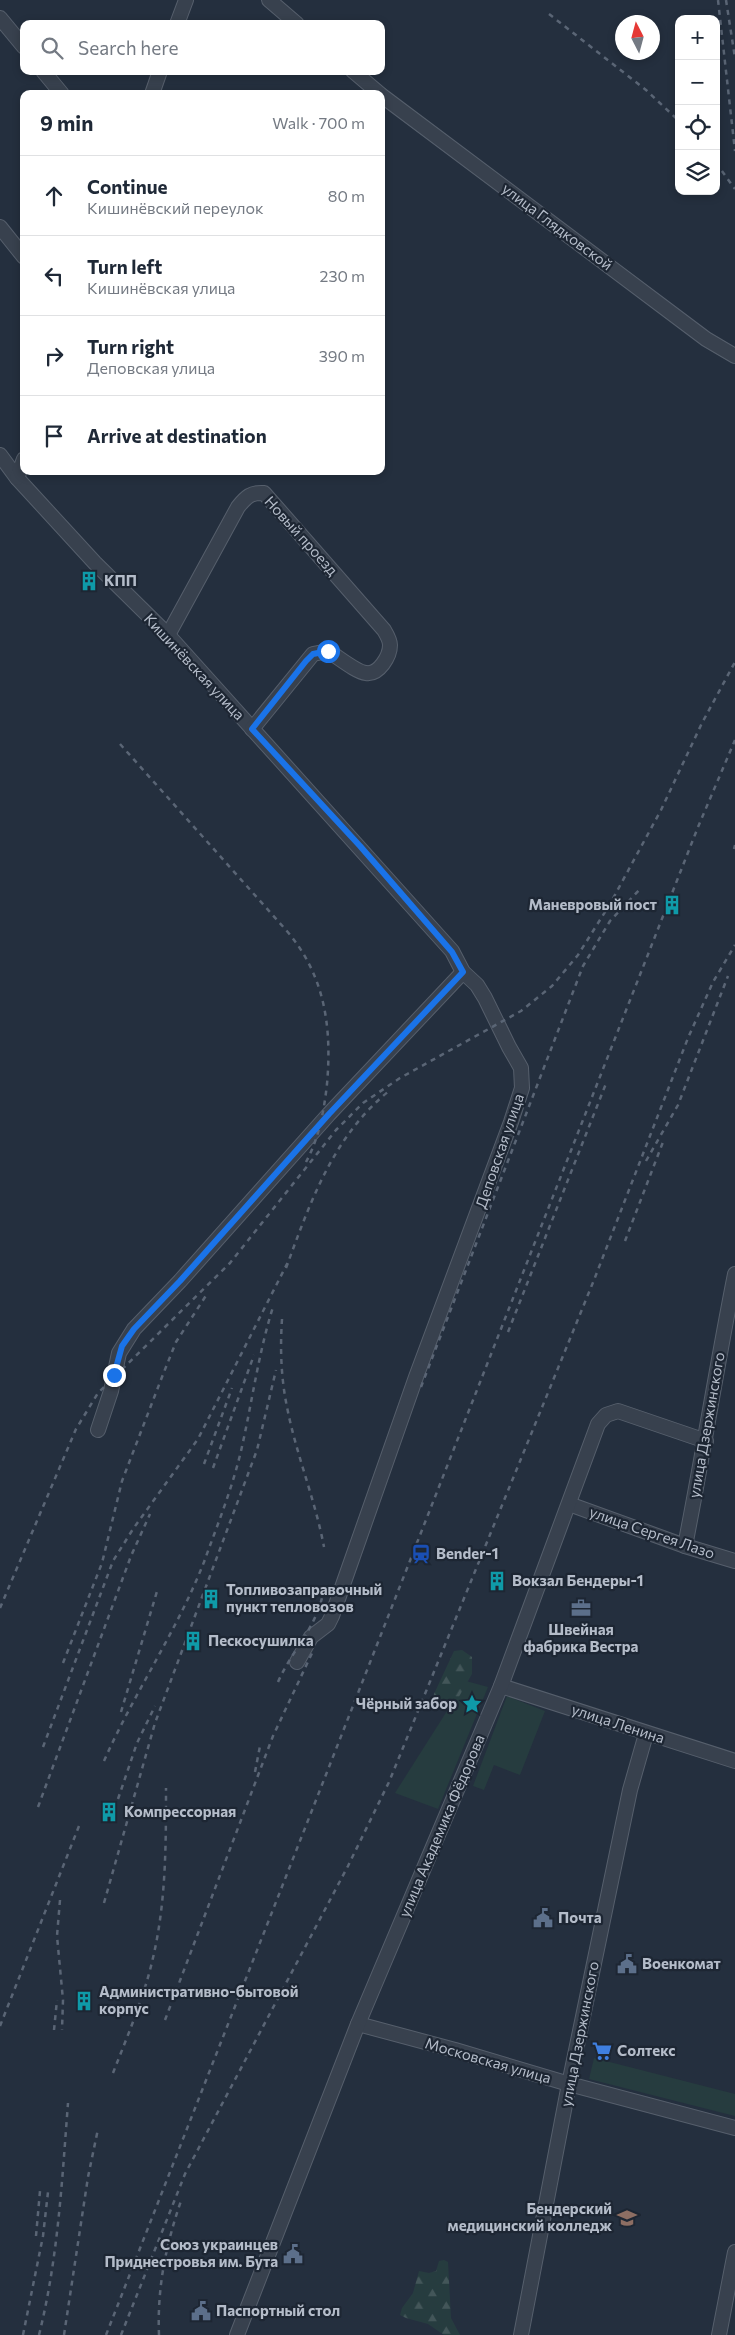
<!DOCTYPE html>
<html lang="en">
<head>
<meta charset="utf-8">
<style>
  body { margin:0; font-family:Commissioner,sans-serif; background:#f2f2f3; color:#1f2937 }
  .controls { position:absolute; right:15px; top:15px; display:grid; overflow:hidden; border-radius:10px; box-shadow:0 2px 8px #0003 }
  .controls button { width:45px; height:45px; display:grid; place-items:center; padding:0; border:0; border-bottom:1px solid #e0e1e3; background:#fff; color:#1f2937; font:25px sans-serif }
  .compass { position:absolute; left:615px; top:15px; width:45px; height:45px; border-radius:50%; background:#fff; box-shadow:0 2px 8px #0003; rotate:354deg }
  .stop { position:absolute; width:15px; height:15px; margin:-11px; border:4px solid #1a73e8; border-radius:50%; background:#fff }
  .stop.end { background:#1a73e8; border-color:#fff; box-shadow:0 1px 5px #0008 }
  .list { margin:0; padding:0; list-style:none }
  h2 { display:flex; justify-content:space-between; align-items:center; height:65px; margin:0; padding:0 20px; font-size:21px }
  h2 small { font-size:16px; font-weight:400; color:#747a83 }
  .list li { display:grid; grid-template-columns:32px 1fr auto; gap:15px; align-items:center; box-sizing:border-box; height:80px; padding:0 20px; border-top:1px solid #e0e1e3 }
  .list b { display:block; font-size:19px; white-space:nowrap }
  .list p { margin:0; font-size:16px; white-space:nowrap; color:#747a83 }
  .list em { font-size:16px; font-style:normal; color:#747a83 }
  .icon { flex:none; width:28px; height:28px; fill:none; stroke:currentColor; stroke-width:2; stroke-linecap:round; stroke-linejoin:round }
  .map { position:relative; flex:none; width:735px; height:2335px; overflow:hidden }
  .search { position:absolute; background:#fff; box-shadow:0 2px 8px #0003; left:20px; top:20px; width:365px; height:55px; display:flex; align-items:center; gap:12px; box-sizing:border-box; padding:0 18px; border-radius:10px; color:#747a83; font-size:19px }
  .panel { position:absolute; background:#fff; box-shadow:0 2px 8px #0003; left:20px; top:90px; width:365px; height:385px; border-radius:10px }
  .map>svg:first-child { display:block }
</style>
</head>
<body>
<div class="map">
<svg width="735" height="2335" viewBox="0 0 735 2335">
  <defs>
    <pattern id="forest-firs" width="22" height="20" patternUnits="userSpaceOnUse" patternTransform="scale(1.25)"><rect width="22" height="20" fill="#263c3f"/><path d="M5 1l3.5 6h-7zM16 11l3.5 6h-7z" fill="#435659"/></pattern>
  </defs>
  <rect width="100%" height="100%" fill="#242f3e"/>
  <g fill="#263c3f">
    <path d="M466,1681l22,6 -50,122 -43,-16z"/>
    <path d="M507,1696l38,15 -25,64 -26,-10 -10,25 -11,-4z"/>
    <path d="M594,2058l141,36v22l-146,-37z"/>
  </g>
  <g fill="url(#forest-firs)">
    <path d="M462,1650l10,7v17l-19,33 -7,4 -13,-8 1,-9 20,-43z"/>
    <path d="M444,2260l4,2 3,56 9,17h-16l-16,-11 -22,-6 -6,-3 2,-7 11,-15 6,-22 10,2 7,-2 3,-10z"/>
  </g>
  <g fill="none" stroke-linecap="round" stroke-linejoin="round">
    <defs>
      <g id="minor">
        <path d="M269,0l28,24"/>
        <path d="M0,18l24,29"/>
        <path d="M177,24l9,-24"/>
        <path d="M43,71l19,23"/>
        <path d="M353,71l27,23"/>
        <path d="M152,94l8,-23"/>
        <path d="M381,95l325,244 29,17"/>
        <path d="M0,227l24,30"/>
        <path d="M0,455l17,23 78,85 73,72 284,316 11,21 14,13 8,13 24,49 12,21 1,20 -11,34 -95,255 -84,239 -4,8 -17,13 -14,25"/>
        <path d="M17,478l7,-19"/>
        <path d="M168,635l70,-128c8,-10 13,-15 26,-14l120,137c3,5 6,10 6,15 0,11 -11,30 -24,28 -10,-1 -29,-17 -38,-22l-15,3 -61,75"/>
        <path d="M98,1430l13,-39 8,-38 15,-24 46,-48 149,-167 134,-142"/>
        <path d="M569,1504l116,42 50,15"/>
        <path d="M685,1546c18,-91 32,-182 50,-272"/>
        <path d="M501,1686l234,75"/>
        <path d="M358,2024l97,26 114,34 166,44"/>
        <path d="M237,2335l121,-311 143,-338 97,-262 8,-9 12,-4 88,30"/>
        <path d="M521,2335l48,-251 61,-294 16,-56"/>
        <path d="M719,2335l16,-83"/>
      </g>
    </defs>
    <use href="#minor" stroke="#565f6c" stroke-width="16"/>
    <use href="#minor" stroke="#38414e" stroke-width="14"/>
    <g stroke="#5a6575" stroke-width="2.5" stroke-dasharray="5 5" stroke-linecap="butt">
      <path d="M718,0l17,151"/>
      <path d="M726,0l9,58"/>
      <path d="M549,14l97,76 33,31"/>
      <path d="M716,163l19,26"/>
      <path d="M120,744l166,186c39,45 46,97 41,154 -3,27 -8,54 -21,78"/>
      <path d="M734,849l1,-4"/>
      <path d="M646,1161l32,-56 50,-129"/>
      <path d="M625,1241l38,-99"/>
      <path d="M286,1268c24,-65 47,-132 103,-177"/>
      <path d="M282,1319c-2,30 -1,59 5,88 9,47 28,92 37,140"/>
      <path d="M508,1332l99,-251"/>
      <path d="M421,1387l162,-421 27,-45 31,-33"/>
      <path d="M204,1464l28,-76"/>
      <path d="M213,1468l41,-113"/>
      <path d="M0,1608l76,-179 22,-36 132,-130 106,-133 27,-27 37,-25 121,-67 31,-25 26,-31 32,-51 51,-94 41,-87 33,-61"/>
      <path d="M63,1663l39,-100 20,-82 40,-104 14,-35 31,-48"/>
      <path d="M278,1682c15,-34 40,-55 46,-94"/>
      <path d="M121,1712l37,-124"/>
      <path d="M43,1747l70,-186 20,-32 65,-90 90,-177"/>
      <path d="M104,1761c30,-68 73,-130 100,-199 13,-36 28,-73 37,-111 11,-48 17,-96 32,-144"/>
      <path d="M255,1772l5,-26"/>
      <path d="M118,1799l19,-56 18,-37"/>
      <path d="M38,1807l93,-251 19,-42"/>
      <path d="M60,1900l-3,36 6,64 -1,30"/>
      <path d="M104,1903l51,-180 102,-273 19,-80"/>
      <path d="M165,2020l108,-284 41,-87"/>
      <path d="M0,2026l79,-200"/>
      <path d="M54,2030l3,-30"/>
      <path d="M113,2073c14,-36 30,-73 39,-111 14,-57 14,-115 14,-174"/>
      <path d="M36,2236l4,-45"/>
      <path d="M23,2335l20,-99 5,-44"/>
      <path d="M39,2335c19,-76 23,-154 29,-232"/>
      <path d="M64,2335l24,-158 10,-48"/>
      <path d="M106,2335l592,-1508 37,-87"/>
      <path d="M121,2335l64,-161 163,-308 41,-84 205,-502 94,-242 25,-56 22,-37"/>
      <path d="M159,2335c-2,-48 7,-91 23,-137"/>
    </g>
  </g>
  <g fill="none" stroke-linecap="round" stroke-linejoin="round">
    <path stroke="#1a73e8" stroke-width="6" d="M114,1375l8,-29 12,-17 46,-48 149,-167 134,-142 -11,-20 -92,-106 -108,-117 54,-68 7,-7 15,-3"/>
  </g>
  <defs>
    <symbol id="building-bare" viewBox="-9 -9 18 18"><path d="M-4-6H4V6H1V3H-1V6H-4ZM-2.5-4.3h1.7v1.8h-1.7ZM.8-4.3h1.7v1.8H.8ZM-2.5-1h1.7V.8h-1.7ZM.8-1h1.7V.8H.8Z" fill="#0f9aa8" stroke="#1d2633" stroke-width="2.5" paint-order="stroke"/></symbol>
    <symbol id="station-bare" viewBox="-9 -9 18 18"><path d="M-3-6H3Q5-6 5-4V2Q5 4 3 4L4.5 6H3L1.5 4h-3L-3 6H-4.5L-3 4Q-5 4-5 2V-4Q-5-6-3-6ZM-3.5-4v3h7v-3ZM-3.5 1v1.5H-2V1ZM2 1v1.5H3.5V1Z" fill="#1a4fb4" stroke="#1d2633" stroke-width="2.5" paint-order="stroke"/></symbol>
    <symbol id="office-bare" viewBox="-9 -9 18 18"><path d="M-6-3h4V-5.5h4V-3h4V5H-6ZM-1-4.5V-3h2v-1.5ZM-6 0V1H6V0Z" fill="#5c6f8a" stroke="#1d2633" stroke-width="2.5" paint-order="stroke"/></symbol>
    <symbol id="sight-bare" viewBox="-9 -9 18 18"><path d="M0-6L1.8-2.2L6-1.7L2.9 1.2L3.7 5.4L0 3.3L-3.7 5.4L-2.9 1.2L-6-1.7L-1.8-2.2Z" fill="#0f9aa8" stroke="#1d2633" stroke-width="2.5" paint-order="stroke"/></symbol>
    <symbol id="civic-bare" viewBox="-9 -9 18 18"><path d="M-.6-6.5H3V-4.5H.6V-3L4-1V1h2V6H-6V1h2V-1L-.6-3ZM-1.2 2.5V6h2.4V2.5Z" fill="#5c6f8a" stroke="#1d2633" stroke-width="2.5" paint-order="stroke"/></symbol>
    <symbol id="supermarket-bare" viewBox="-9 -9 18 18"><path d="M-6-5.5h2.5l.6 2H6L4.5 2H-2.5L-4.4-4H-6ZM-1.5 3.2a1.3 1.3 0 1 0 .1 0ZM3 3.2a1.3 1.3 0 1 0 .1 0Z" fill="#3f7fe0" stroke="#1d2633" stroke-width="2.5" paint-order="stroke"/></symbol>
    <symbol id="university-bare" viewBox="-9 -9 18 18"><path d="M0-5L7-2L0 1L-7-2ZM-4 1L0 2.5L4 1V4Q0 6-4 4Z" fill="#8d6e63" stroke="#1d2633" stroke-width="2.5" paint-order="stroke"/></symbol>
  </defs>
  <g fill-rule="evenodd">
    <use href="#building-bare" x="75" y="567" width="28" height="28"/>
    <use href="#building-bare" x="658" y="891" width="28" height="28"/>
    <use href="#station-bare" x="407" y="1540" width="28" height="28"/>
    <use href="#building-bare" x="483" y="1567" width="28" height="28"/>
    <use href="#building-bare" x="197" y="1585" width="28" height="28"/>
    <use href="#office-bare" x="567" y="1594" width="28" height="28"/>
    <use href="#building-bare" x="179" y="1627" width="28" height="28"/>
    <use href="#sight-bare" x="458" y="1690" width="28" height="28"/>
    <use href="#building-bare" x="95" y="1798" width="28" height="28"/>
    <use href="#civic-bare" x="529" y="1904" width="28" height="28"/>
    <use href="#civic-bare" x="613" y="1950" width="28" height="28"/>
    <use href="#building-bare" x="70" y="1987" width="28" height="28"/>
    <use href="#supermarket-bare" x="588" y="2037" width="28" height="28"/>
    <use href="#university-bare" x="613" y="2204" width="28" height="28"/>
    <use href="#civic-bare" x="279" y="2240" width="28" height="28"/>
    <use href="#civic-bare" x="187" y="2297" width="28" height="28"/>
  </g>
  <g text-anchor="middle" stroke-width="4.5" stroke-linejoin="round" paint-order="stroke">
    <g font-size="15" fill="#b4bcc9" stroke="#1d2633">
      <text transform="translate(557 227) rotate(37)" y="5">улица Глядковской</text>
      <text transform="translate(301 536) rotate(48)" y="5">Новый проезд</text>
      <text transform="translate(194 667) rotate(47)" y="5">Кишинёвская улица</text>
      <text transform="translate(500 1151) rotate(-71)" y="5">Деповская улица</text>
      <text transform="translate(707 1425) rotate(-80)" y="5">улица Дзержинского</text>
      <text transform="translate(652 1533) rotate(19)" y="5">улица Сергея Лазо</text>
      <text transform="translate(618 1724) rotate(18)" y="5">улица Ленина</text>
      <text transform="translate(442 1826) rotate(-67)" y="5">улица Академика Фёдорова</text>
      <text transform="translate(580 2034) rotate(-79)" y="5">улица Дзержинского</text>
      <text transform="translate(488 2061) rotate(16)" y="5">Московская улица</text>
    </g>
    <g font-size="15" font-weight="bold" fill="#b4bcc9" stroke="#1d2633" text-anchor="start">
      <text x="104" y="586">КПП</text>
      <text x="657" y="910" text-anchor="end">Маневровый пост</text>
      <text x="436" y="1559">Bender-1</text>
      <text x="512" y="1586">Вокзал Бендеры-1</text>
      <text x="226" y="1595">Топливозаправочный<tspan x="226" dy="17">пункт тепловозов</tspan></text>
      <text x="581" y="1635" text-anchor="middle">Швейная<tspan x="581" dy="17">фабрика Вестра</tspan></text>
      <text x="208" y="1646">Пескосушилка</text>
      <text x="457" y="1709" text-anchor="end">Чёрный забор</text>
      <text x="124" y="1817">Компрессорная</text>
      <text x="558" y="1923">Почта</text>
      <text x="642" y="1969">Военкомат</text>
      <text x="99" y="1997">Административно-бытовой<tspan x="99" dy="17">корпус</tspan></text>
      <text x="617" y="2056">Солтекс</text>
      <text x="612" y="2214" text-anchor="end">Бендерский<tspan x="612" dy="17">медицинский колледж</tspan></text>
      <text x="278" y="2250" text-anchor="end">Союз украинцев<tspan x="278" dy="17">Приднестровья им. Бута</tspan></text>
      <text x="216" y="2316">Паспортный стол</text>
    </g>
  </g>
</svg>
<div class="controls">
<button>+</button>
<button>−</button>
<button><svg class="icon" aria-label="locate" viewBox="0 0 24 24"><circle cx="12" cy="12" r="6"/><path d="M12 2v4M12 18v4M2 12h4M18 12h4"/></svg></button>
<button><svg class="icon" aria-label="layers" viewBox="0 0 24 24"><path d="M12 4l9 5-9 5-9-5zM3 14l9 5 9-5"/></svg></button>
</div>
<svg class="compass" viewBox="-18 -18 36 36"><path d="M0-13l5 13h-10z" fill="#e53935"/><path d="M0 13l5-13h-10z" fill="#747a83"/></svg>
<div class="stop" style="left:328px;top:651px"></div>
<div class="stop end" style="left:114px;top:1375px"></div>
<div class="search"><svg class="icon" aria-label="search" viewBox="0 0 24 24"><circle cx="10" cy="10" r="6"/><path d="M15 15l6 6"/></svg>Search here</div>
<section class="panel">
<h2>9 min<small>Walk · 700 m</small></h2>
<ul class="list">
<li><svg class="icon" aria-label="ahead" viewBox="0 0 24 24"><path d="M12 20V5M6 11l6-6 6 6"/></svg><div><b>Continue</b><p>Кишинёвский переулок</p></div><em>80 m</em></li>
<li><svg class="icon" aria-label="left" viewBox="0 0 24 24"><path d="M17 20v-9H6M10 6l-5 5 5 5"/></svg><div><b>Turn left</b><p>Кишинёвская улица</p></div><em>230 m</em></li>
<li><svg class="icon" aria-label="right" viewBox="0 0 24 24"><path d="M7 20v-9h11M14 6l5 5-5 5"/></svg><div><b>Turn right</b><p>Деповская улица</p></div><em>390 m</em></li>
<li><svg class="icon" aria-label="arrive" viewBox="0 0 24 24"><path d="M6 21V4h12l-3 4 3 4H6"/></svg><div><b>Arrive at destination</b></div></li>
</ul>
</section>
</div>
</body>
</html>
